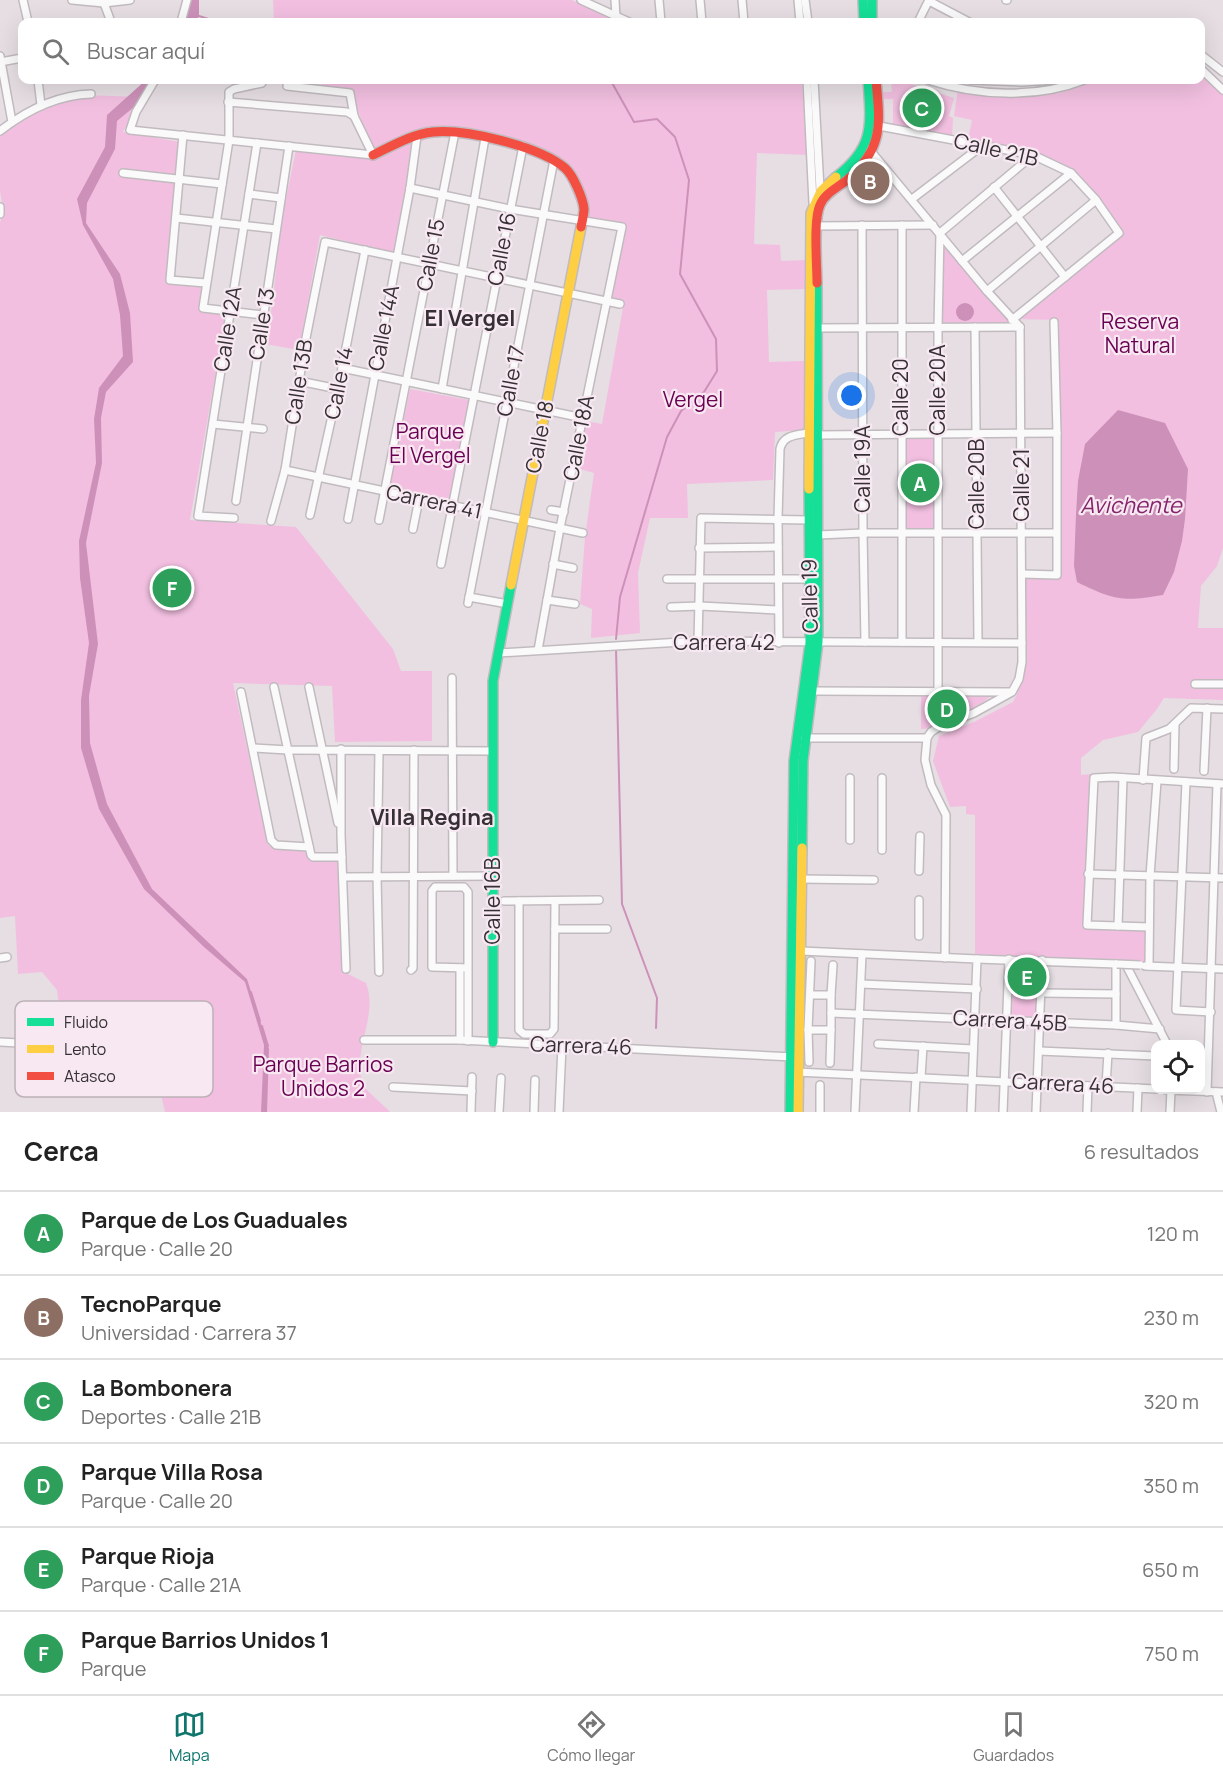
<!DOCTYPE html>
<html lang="es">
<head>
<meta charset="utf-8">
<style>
  body { margin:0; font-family:Manrope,sans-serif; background:#f2f2f2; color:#222 }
  .controls { position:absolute; right:18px; bottom:18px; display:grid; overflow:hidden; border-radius:12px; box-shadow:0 6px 24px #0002 }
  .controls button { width:54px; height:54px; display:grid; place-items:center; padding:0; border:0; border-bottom:2px solid #e0e0e0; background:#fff; color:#222; font:30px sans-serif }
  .you { position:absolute; left:852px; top:396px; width:21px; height:21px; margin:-15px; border:4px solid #fff; border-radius:50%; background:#1a73e8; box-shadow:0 0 0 9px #1a73e833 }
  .badge { display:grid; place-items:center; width:39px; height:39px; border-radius:50%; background:#0f766e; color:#fff; font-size:20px; font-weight:700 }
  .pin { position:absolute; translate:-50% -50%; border:3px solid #fff; box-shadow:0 2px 6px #0006 }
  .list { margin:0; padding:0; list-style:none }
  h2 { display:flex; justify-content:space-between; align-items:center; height:78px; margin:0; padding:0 24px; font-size:26px }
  h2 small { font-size:20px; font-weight:400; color:#767676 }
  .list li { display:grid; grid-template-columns:39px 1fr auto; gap:18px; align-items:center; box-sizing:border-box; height:84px; padding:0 24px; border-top:2px solid #e0e0e0 }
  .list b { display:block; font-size:22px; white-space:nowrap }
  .list p { margin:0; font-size:20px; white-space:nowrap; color:#767676 }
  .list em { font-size:20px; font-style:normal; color:#767676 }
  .icon { flex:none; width:33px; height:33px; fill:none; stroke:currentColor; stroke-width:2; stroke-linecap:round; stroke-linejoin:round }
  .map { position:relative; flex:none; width:1223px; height:1112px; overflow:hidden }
  .search { position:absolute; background:#fff; box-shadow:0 6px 24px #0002; left:18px; right:18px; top:18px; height:66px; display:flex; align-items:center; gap:15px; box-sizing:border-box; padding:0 21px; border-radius:12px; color:#767676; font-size:22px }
  .sheet { height:582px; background:#fff }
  nav { display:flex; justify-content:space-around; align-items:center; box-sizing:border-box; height:84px; border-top:2px solid #e0e0e0; background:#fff; font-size:16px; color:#767676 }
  nav a { display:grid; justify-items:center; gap:3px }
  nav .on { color:#0f766e }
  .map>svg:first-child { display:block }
</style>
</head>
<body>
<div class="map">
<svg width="1223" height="1112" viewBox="0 0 1223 1112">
  <rect width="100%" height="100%" fill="#e6dee3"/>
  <g fill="#f2bfe0">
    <path d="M273,0h299l45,22h-343z"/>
    <path d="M1201,73l22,19v456l-6,18 -16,20 -3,42h25v72l-59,-2 -7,11 -19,23 -35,8 -22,18v17l11,-1 -8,155 61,1v32l-170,-8v-139l-9,-1v-8l-16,1 -17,-46 6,-25 35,-14 39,-20 4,-8 10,-40 -2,-76 35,-2c-2,-85 -1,-170 -3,-256l-42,-1 108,-85 -27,-35 -26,-30 -38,-19 -64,-10 4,-20 -18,-4 4,-27 83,6 18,-2 33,-13h108z"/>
    <path d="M319,80h482l9,75 -53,-2 -3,91 26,1 1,16 25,-1v29l-39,1 2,72 35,-1v69l-29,2 -2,48 -86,4 1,34h-38l-12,55 2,60 -49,5 1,-29 -12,-5 5,-67 9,-64 -17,-5 9,-47 16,3 22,-122 -15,-3 14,-73 -36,-7c-4,-5 -8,-10 -10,-16 -5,-10 -7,-20 -14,-29 -20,-23 -96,-39 -126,-37 -7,0 -15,4 -22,7l-20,109 -75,-18 -21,115 -34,-6 8,-44 7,-72 16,-78 80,8 -18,-47 -5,-20 -30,-3z"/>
    <path d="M891,81h10l53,17 -5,18 4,2 -1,18 -59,-11v-26h-10v-7h9z"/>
    <path d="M83,95l59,2 -19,35 57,10 -13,142 35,3 -3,23 27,3 -36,207 106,7 97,122 8,22h31v70l-97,1 -3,-56 -99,-3 35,162 3,2 33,4 4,7 29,4 7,106 2,5 20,10c13,33 -15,68 -3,102 3,6 21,20 27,27h-225l-14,-62 -94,-7 5,-15 -5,-38 -15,-18 -24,2 -3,-58 -15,2v-696l4,-9 -4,-22v-57l41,-25z"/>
    <path d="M943,243l70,82 -72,1z"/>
    <path d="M410,389l59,11 -19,99 -60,-12z"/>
    <path d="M901,435h37l-2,96h-33z"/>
    <path d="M921,694h72c-17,15 -50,35 -72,35z"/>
    <path d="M1013,964h28l-1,56 -28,-1z"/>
  </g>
  <g fill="#cd91b9">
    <path d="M190,0h9v16l-3,6h-12z"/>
    <path d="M146,80h16l-17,18 -28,23 -2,28 -28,54 -1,20 34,51 10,39 3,49 -27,30 -5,26 1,45 -16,80 12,101 -9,52 1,47 17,61 45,85 95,90 22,70 -2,63h-6l3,-67 -19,-63 -41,-35 -60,-58 -45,-80 -18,-61v-48l8,-57 -9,-65 -1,-37 17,-78 -2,-44 5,-31 24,-32 -3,-41 -7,-36 -30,-54 -6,-26 28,-52 2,-32z"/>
    <circle cx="965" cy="312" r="9"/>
    <path d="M1118,410l47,13 23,46 -3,50 -3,22 -8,31 -11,23c-40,7 -50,5 -86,-13l-3,-16 2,-52 2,-33 7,-37z"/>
  </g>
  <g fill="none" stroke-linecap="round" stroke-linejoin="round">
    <g stroke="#cd91b9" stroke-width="2">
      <path d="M199,16l19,6"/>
      <path d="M603,80l8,1 23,41 23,-3 18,18 14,43 -9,94 36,65 1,32 -13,21 -23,19 -14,26 -47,160 -4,42"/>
      <path d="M616,649l6,255 35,94 -1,30"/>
      <path d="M251,992l9,29"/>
      <path d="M262,1026l6,20"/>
    </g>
    <defs>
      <g id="street">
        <path d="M23,0l5,22"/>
        <path d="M72,0l32,3 26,-3"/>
        <path d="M581,0l48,22"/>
        <path d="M615,0l1,17"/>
        <path d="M659,0l2,22"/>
        <path d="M700,0l2,22"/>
        <path d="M742,0l2,22"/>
        <path d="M798,0l2,22"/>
        <path d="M805,0l3,22"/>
        <path d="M1006,0h1"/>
        <path d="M929,1l40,21"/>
        <path d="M104,3l7,19"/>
        <path d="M181,22l6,-22"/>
        <path d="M918,22l11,-22"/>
        <path d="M1200,54l23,18"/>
        <path d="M0,56l12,66"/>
        <path d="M0,62l22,-4"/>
        <path d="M1200,68l23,22"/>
        <path d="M38,80l3,25"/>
        <path d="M155,80l-19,32 -6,18 243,25"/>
        <path d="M263,80l-1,3 -28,6 -5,3v48l-26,168 60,7"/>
        <path d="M807,80l6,123"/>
        <path d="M814,80l6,109"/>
        <path d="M928,80c49,16 108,19 156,0"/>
        <path d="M970,80l52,2 33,-2"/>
        <path d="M287,86l63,7 4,23 19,39"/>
        <path d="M228,102l119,10 7,4"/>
        <path d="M879,126l154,29 38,18 25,27 23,33 -107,87"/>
        <path d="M0,131c27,-21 57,-36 91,-37"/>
        <path d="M183,135l-13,145 36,3"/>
        <path d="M869,149l118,142 33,36"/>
        <path d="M123,173l99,11"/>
        <path d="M994,187l71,90"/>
        <path d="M410,188l100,21 112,18 -62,301 -22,122"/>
        <path d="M249,194l32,4"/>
        <path d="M912,199l71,-54"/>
        <path d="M0,207v7"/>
        <path d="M176,218l100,11"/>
        <path d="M862,225l1,308 2,109"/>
        <path d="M902,225v417"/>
        <path d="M817,226l116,-1"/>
        <path d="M962,261l109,-88"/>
        <path d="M987,291l109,-91"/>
        <path d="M975,327l3,314"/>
        <path d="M818,328l202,-1"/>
        <path d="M342,368l241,50"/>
        <path d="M299,381l39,8"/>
        <path d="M442,389l43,-251"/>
        <path d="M213,424l50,5"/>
        <path d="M818,435l239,-2"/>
        <path d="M285,470l298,63"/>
        <path d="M236,501l53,-355"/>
        <path d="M551,510l13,2"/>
        <path d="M310,515l28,-126 27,-139"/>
        <path d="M234,518l-36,-2 59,-373"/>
        <path d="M348,519l62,-331 7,-52"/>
        <path d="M379,520l76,-388"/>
        <path d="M271,521l14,-51 21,-132 19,-96 295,62"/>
        <path d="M413,529l6,-30"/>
        <path d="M818,535l45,-2h193"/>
        <path d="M699,548l79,-1"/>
        <path d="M441,564l82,-418"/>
        <path d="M553,564l20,4"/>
        <path d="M1022,574l35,1v-142l-3,-111"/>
        <path d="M667,579h142"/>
        <path d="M469,597l39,7"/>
        <path d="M547,600l28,4"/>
        <path d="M468,603l86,-443"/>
        <path d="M671,607l29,-1 78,4"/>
        <path d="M698,641l3,-123 108,2"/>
        <path d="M779,643l-1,-125 2,-69c3,-14 16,-14 28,-16"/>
        <path d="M499,653l199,-12 324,2"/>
        <path d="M452,678l1,198"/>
        <path d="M1195,684h28"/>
        <path d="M274,687l37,168 2,2h29"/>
        <path d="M309,687l29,136"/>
        <path d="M813,691l196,1"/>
        <path d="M938,691v-363l2,-95 93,-78"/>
        <path d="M241,692l30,148 5,5 33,2"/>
        <path d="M804,738h123"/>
        <path d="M253,748l35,2 205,1"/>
        <path d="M341,749v86l5,134"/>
        <path d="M379,751l-2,125 2,96"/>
        <path d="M1174,769l1,-45"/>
        <path d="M1204,771l3,-63"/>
        <path d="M850,778v62"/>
        <path d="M1143,780l3,-42 23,-9 22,-21 32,1"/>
        <path d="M1186,782l-10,228 35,2"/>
        <path d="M882,850v-72"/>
        <path d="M919,871l1,-35"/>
        <path d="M1088,874l135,4"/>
        <path d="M343,877l150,-1"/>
        <path d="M800,879l74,1"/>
        <path d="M919,900v36"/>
        <path d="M504,901l95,-1"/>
        <path d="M519,901v129l5,4h26l4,-5 1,-128"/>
        <path d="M1118,926l5,-148"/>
        <path d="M1149,927l-62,-2 7,-147 19,-1 110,7"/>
        <path d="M555,929h52"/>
        <path d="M801,951l176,8 -6,153"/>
        <path d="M0,958l7,-1"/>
        <path d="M945,958l1,-143 -15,-30 -6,-25 2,-22 4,-6 9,-6 34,-13 38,-21 7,-13 3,-17 -2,-335"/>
        <path d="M977,959l140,5"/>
        <path d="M1116,964v61"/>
        <path d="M1126,965l41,79"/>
        <path d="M1145,966l78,3"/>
        <path d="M1149,966l1,-90 7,-95"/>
        <path d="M460,968v72"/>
        <path d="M468,968l-36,-1v-76l3,-4h29l4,5v149"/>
        <path d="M411,970l2,-2 1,-218"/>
        <path d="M861,984l116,5"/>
        <path d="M1042,993l74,1"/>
        <path d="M810,995h21v35h-23l3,-69"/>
        <path d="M831,995l2,-30"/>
        <path d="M831,1013l285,12 44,4"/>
        <path d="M808,1030l1,32"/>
        <path d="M364,1040h96l333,17"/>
        <path d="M0,1042l151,8"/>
        <path d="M878,1044l95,5"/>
        <path d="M1039,1051l117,5"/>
        <path d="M830,1063l1,-33"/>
        <path d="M796,1072l360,17"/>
        <path d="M921,1077l2,-31"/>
        <path d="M1106,1086l2,-33"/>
        <path d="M393,1087l79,4"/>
        <path d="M1166,1090l57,2"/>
        <path d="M1207,1092l10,-308"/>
        <path d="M1216,1092l5,20"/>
        <path d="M471,1112l1,-35"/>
        <path d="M499,1112l2,-34"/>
        <path d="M534,1112l1,-32"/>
        <path d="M559,1112l3,-66"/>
        <path d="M820,1112v-27"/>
        <path d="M855,1112l7,-158"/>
        <path d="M914,1112l2,-35"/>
        <path d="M1003,1112l6,-153"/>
        <path d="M1036,1112l6,-152"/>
        <path d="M1087,1112l1,-26"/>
        <path d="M1137,1112l1,-24"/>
        <path d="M1170,1112l1,-22"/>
      </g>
      <g id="fast">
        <path d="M863,0l1,22"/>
        <path d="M872,0v22"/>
        <path d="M836,177c39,-30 35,-52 32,-97"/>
        <path d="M802,848l1,-87 15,-119 -1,-359"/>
        <path d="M493,1042v-361l18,-96"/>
        <path d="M790,1112l4,-351 16,-118 -1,-154"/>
      </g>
      <g id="slow">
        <path d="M809,489l2,-276 10,-22 15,-14"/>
        <path d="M511,585l70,-358"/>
        <path d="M798,1112l4,-264"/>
      </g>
      <g id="jam">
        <path d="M373,155c19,-9 39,-21 60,-23 33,-3 106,14 132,36 8,7 18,30 19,41 0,5 -2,13 -3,18"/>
        <path d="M817,283c0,-19 -4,-63 3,-78 4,-11 18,-18 27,-25 37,-32 33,-56 29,-100"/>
      </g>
    </defs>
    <use href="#street" stroke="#c1bbbf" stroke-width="10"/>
    <use href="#fast" stroke="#c1bbbf" stroke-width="12"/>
    <use href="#slow" stroke="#c1bbbf" stroke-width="12"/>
    <use href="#jam" stroke="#c1bbbf" stroke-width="12"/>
    <use href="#street" stroke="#fbfafb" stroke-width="7"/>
    <use href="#fast" stroke="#16e098" stroke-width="9"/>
    <use href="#slow" stroke="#ffcf43" stroke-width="9"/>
    <use href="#jam" stroke="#f24e42" stroke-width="9"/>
    <defs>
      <path id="street-bridge" d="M1117,964l23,1"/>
    </defs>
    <use href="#street-bridge" stroke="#c1bbbf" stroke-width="10" stroke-linecap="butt"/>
    <use href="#street-bridge" stroke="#fbfafb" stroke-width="7"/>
  </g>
  <g text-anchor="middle" stroke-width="4.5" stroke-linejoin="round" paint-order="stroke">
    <g font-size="21" fill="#353033" stroke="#f7e8f1">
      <text transform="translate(996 150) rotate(13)" y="7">Calle 21B</text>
      <text transform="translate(502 249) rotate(-79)" y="7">Calle 16</text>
      <text transform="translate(431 255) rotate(-79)" y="7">Calle 15</text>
      <text transform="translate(262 324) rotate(-81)" y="7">Calle 13</text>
      <text transform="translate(384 328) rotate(-79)" y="7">Calle 14A</text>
      <text transform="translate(228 329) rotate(-81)" y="7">Calle 12A</text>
      <text transform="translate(511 381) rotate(-79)" y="7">Calle 17</text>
      <text transform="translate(299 382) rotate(-81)" y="7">Calle 13B</text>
      <text transform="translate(339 383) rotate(-79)" y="7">Calle 14</text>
      <text transform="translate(938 390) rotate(-90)" y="7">Calle 20A</text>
      <text transform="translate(901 397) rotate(-90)" y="7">Calle 20</text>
      <text transform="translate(540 437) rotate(-79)" y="7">Calle 18</text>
      <text transform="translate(579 438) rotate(-79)" y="7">Calle 18A</text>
      <text transform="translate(863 469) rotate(-90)" y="7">Calle 19A</text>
      <text transform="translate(977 484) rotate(-90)" y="7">Calle 20B</text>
      <text transform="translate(1022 485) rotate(-90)" y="7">Calle 21</text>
      <text transform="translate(434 502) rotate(12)" y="7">Carrera 41</text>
      <text transform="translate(810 596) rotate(-91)" y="7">Calle 19</text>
      <text x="724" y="650">Carrera 42</text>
      <text transform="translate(493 901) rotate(-90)" y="7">Calle 16B</text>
      <text transform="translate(1010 1021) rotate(3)" y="7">Carrera 45B</text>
      <text transform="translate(581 1046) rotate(2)" y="7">Carrera 46</text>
      <text transform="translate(1063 1084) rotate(3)" y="7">Carrera 46</text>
    </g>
    <g font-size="21" fill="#6a0052" stroke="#f7e8f1">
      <text x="1140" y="329">Reserva<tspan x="1140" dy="24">Natural</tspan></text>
      <text x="693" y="407">Vergel</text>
      <text x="430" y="439">Parque<tspan x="430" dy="24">El Vergel</tspan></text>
      <text x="323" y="1072">Parque Barrios<tspan x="323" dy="24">Unidos 2</tspan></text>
    </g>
    <g font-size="22" font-weight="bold" fill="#353033" stroke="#f7e8f1">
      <text x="470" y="326">El Vergel</text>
      <text x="432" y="825">Villa Regina</text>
    </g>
    <g font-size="22" font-style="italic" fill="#85236b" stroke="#f7e8f1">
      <text x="1131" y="513">Avichente</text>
    </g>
  </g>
  <rect x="15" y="1001" width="198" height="96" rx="9" fill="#f7e8f1" stroke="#bdb1b8" stroke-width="1.5"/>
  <rect x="27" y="1018" width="27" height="8" fill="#16e098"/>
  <rect x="27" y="1045" width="27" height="8" fill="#ffcf43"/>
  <rect x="27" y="1072" width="27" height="8" fill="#f24e42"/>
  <g font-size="16" fill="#353033">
    <text x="64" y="1028">Fluido</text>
    <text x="64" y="1055">Lento</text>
    <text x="64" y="1082">Atasco</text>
  </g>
</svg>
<div class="controls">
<button><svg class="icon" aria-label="locate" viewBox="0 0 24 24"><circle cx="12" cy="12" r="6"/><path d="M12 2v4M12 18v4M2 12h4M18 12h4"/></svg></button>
</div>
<div class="you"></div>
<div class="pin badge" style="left:920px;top:483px;background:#2e9e5b">A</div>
<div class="pin badge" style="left:870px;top:181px;background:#8d6e63">B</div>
<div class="pin badge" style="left:922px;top:108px;background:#2e9e5b">C</div>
<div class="pin badge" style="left:947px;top:709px;background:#2e9e5b">D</div>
<div class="pin badge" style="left:1027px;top:977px;background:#2e9e5b">E</div>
<div class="pin badge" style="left:172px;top:588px;background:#2e9e5b">F</div>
<div class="search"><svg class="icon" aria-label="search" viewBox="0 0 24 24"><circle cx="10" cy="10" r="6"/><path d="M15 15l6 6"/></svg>Buscar aquí</div>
</div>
<section class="sheet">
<h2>Cerca<small>6 resultados</small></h2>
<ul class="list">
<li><span class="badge" style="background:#2e9e5b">A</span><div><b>Parque de Los Guaduales</b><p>Parque · Calle 20</p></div><em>120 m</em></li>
<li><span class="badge" style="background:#8d6e63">B</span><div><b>TecnoParque</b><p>Universidad · Carrera 37</p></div><em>230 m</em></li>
<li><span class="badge" style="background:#2e9e5b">C</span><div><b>La Bombonera</b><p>Deportes · Calle 21B</p></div><em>320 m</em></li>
<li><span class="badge" style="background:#2e9e5b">D</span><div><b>Parque Villa Rosa</b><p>Parque · Calle 20</p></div><em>350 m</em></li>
<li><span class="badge" style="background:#2e9e5b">E</span><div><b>Parque Rioja</b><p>Parque · Calle 21A</p></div><em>650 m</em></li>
<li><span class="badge" style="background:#2e9e5b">F</span><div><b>Parque Barrios Unidos 1</b><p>Parque</p></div><em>750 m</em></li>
</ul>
</section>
<nav>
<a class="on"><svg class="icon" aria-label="map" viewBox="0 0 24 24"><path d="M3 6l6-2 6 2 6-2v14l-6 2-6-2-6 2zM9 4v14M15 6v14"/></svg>Mapa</a>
<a><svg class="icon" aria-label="directions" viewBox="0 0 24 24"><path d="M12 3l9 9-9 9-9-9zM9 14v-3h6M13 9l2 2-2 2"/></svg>Cómo llegar</a>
<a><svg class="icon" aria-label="saved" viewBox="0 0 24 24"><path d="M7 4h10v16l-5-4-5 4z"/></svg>Guardados</a>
</nav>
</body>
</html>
